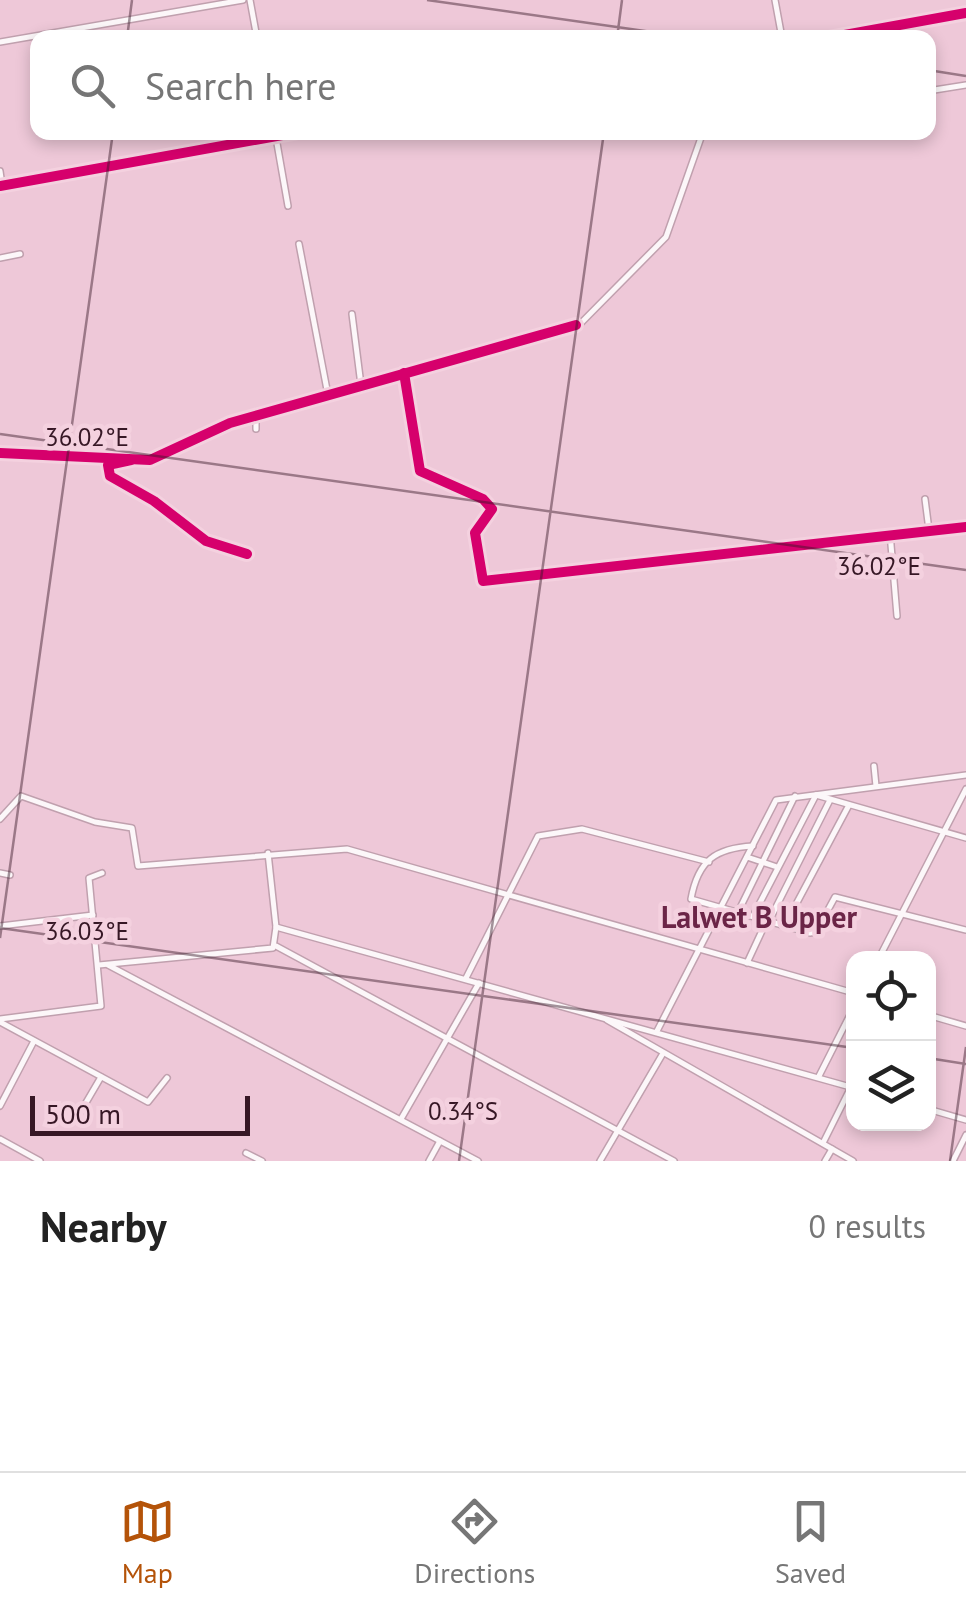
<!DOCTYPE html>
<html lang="en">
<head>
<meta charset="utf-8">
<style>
  body { margin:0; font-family:"PT Sans",sans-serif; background:#f2f2f2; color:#222 }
  .controls { position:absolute; right:30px; bottom:30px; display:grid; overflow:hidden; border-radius:20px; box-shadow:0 5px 15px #0003 }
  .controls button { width:90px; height:90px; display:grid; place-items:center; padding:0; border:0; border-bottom:2px solid #e0e0e0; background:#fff; color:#222; font:50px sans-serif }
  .scale { position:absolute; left:30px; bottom:25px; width:220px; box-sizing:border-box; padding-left:10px; border:5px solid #361725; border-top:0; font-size:28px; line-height:35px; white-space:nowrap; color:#361725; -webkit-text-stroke:8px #f4d1df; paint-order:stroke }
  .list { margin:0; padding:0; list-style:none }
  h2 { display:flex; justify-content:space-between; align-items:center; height:130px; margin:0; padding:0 40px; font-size:42px }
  h2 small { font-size:32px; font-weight:400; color:#767676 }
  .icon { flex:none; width:55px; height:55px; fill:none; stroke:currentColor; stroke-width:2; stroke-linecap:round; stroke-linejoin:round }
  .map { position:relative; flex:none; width:966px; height:1161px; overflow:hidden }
  .search { position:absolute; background:#fff; box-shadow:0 5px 15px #0003; left:30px; right:30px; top:30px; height:110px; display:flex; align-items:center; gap:25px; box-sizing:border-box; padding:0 35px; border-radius:20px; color:#767676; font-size:38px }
  .sheet { height:310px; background:#fff }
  nav { display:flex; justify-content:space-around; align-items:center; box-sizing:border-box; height:140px; border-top:2px solid #e0e0e0; background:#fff; font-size:28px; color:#767676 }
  nav a { display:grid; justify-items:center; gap:5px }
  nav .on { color:#b45309 }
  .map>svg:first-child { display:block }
</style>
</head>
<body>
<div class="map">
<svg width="966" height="1161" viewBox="0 0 966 1161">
  <rect width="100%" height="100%" fill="#eec8d8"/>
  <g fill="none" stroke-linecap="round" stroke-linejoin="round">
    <defs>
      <g id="minor">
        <path d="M250,0l7,38"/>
        <path d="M775,0l7,38"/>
        <path d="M828,38l138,-25"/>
        <path d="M0,42l243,-42"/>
        <path d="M928,91l38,-6"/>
        <path d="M275,132l13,74"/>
        <path d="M0,171l2,14"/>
        <path d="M0,186l299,-54"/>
        <path d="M299,244l29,151"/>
        <path d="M0,258l20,-4"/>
        <path d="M352,314l9,71"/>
        <path d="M404,373l16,98 63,28 9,10 -17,24 8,48 483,-54"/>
        <path d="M256,415v14"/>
        <path d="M0,453l150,7 80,-37 351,-100 85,-86 37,-105"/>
        <path d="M128,461l-20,4 2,11 44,25 52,40 41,13"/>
        <path d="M925,499l4,31"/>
        <path d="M890,533l7,83"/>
        <path d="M874,766l2,20"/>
        <path d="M816,795l150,43"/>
        <path d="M0,819l21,-23 74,26 37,6 6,38 209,-17 507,144"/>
        <path d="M753,846c-37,2 -55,14 -62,53l119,34 6,-1 19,-35 131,33"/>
        <path d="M747,857l30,10"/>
        <path d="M0,873l10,2"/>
        <path d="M738,912l57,-116"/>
        <path d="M753,916l63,-121"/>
        <path d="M769,921l61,-121"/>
        <path d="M785,925l64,-120"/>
        <path d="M0,926l93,-11"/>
        <path d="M276,927l578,161"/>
        <path d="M276,946l398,215"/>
        <path d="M879,958l87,-169"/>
        <path d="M747,963l20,-43"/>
        <path d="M99,965l174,-17 3,-21 -8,-74"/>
        <path d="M108,965l370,196"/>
        <path d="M466,978l72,-142 44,-7 127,33"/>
        <path d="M928,1015l38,11"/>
        <path d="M0,1019l101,-13 -12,-128 13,-5"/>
        <path d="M607,1020l246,141"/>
        <path d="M0,1022l148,80 19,-24"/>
        <path d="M657,1031l119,-231 190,-25"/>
        <path d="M819,1076l35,-69"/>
        <path d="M0,1106l34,-65"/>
        <path d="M928,1109l38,11"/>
        <path d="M77,1118l24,-41"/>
        <path d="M401,1119l78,-136"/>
        <path d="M0,1139l40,22"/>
        <path d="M823,1143l28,-56"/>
        <path d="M246,1153l16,8"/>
        <path d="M429,1161l11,-20"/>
        <path d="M600,1161l62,-106"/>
        <path d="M825,1161l7,-12"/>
        <path d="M953,1161l13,-26"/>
      </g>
    </defs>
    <use href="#minor" stroke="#c0a0ae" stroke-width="8"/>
    <use href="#minor" stroke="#fcf7f9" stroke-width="5"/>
    <defs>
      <g id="cycleway">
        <path d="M828,38l138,-25"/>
        <path d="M0,186l299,-54"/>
        <path d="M404,373l16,98 63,28 9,10 -17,24 8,48 483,-54"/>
        <path d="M0,453l150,7 80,-37 346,-98"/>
        <path d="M131,460l-23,5 2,11 44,25 52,40 41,13"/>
      </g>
    </defs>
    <use href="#cycleway" stroke="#f4d1df" stroke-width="16"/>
    <use href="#cycleway" stroke="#d6006c" stroke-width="10"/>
  </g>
  <path fill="none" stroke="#361725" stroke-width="2.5" stroke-opacity="0.45" d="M427,0l267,38M127,38l5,-38M617,38l5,-38M928,70l38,6M0,434l966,136M0,928l854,120M0,938l113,-806M928,1058l38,6M459,1161l145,-1029M950,1161l16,-114"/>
  <g text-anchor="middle" stroke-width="9" stroke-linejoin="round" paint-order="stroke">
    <g font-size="30" font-weight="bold" fill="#6b2547" stroke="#f4d1df">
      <text x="759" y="928">Lalwet B Upper</text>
    </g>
  </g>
  <g font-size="25" text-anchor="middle" fill="#361725" stroke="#f4d1df" stroke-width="9" stroke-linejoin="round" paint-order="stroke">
    <text x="87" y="446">36.02°E</text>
    <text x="879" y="575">36.02°E</text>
    <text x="87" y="940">36.03°E</text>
    <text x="463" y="1120">0.34°S</text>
  </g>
</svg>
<div class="controls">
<button><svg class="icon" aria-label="locate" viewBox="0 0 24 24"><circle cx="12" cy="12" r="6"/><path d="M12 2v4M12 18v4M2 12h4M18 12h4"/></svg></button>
<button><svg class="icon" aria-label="layers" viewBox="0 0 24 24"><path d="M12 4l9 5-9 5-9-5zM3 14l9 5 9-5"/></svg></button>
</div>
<div class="scale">500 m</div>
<div class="search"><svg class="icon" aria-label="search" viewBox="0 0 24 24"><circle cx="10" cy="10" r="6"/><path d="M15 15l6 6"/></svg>Search here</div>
</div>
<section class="sheet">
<h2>Nearby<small>0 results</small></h2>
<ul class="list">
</ul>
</section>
<nav>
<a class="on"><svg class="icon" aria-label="map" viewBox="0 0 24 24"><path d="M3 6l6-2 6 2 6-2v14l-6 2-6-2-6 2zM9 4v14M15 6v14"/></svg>Map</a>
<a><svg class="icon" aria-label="directions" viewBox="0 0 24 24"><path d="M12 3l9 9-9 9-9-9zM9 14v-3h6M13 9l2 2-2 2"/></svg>Directions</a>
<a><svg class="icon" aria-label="saved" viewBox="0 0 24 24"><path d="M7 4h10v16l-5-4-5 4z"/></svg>Saved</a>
</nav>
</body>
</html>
